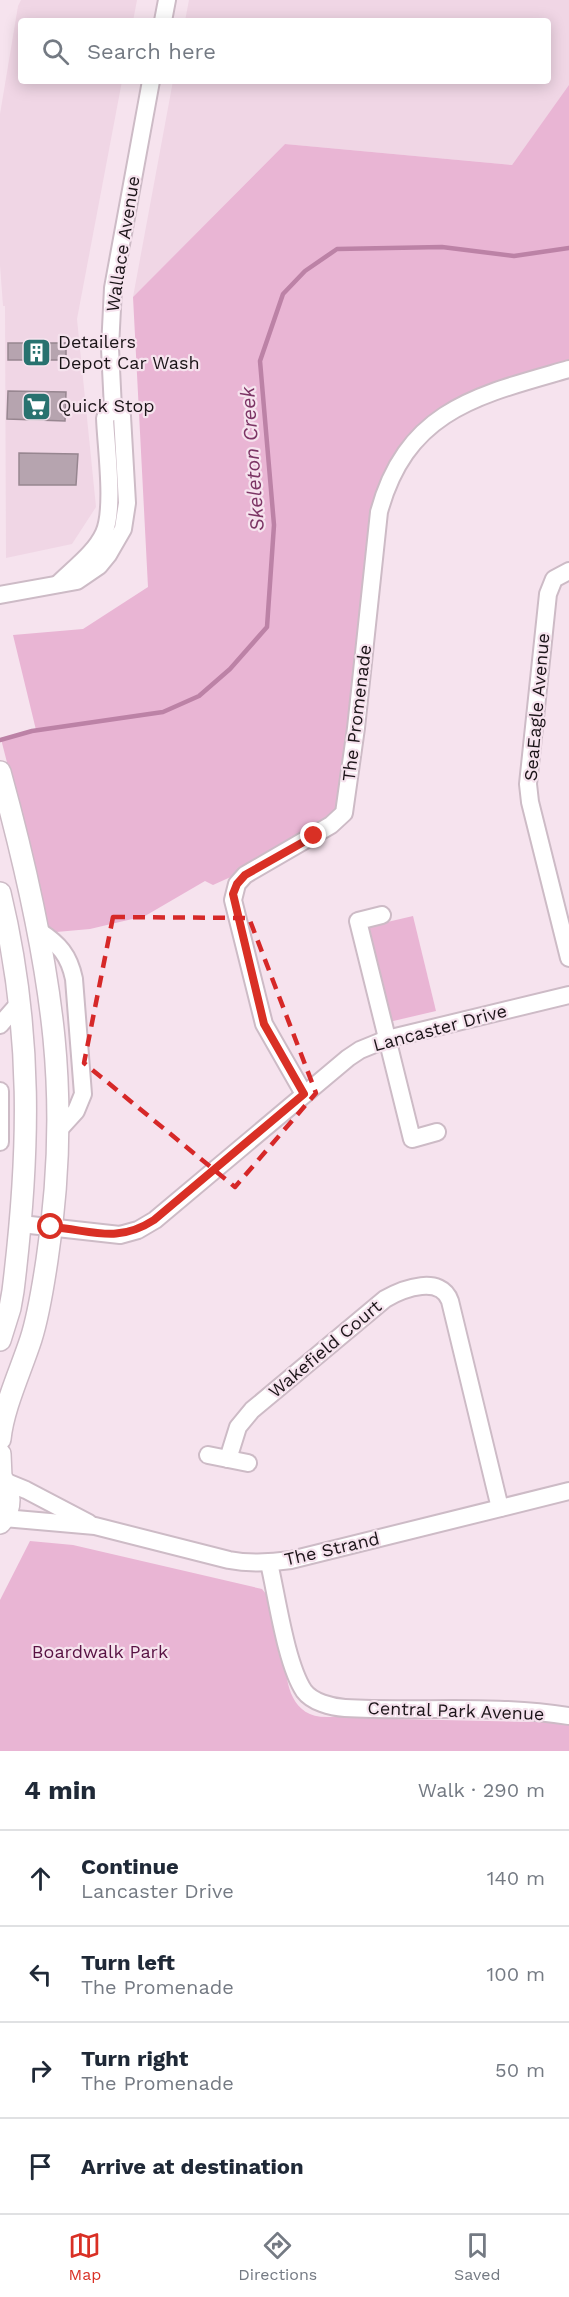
<!DOCTYPE html>
<html lang="en">
<head>
<meta charset="utf-8">
<style>
  body { margin:0; font-family:"Work Sans",sans-serif; background:#f2f2f3; color:#1f2937 }
  .stop { position:absolute; width:18px; height:18px; margin:-14px; border:4px solid #d93025; border-radius:50%; background:#fff }
  .stop.end { background:#d93025; border-color:#fff; box-shadow:0 2px 6px #0008 }
  .list { margin:0; padding:0; list-style:none }
  h2 { display:flex; justify-content:space-between; align-items:center; height:78px; margin:0; padding:0 24px; font-size:26px }
  h2 small { font-size:20px; font-weight:400; color:#747a83 }
  .list li { display:grid; grid-template-columns:39px 1fr auto; gap:18px; align-items:center; box-sizing:border-box; height:96px; padding:0 24px; border-top:2px solid #e0e1e3 }
  .list b { display:block; font-size:22px; white-space:nowrap }
  .list p { margin:0; font-size:20px; white-space:nowrap; color:#747a83 }
  .list em { font-size:20px; font-style:normal; color:#747a83 }
  .icon { flex:none; width:33px; height:33px; fill:none; stroke:currentColor; stroke-width:2; stroke-linecap:round; stroke-linejoin:round }
  .map { position:relative; flex:none; width:569px; height:1751px; overflow:hidden }
  .search { position:absolute; background:#fff; box-shadow:0 3px 15px #0003; left:18px; right:18px; top:18px; height:66px; display:flex; align-items:center; gap:15px; box-sizing:border-box; padding:0 21px; border-radius:6px; color:#747a83; font-size:22px }
  .sheet { height:462px; background:#fff }
  nav { display:flex; justify-content:space-around; align-items:center; box-sizing:border-box; height:84px; border-top:2px solid #e0e1e3; background:#fff; font-size:16px; color:#747a83 }
  nav a { display:grid; justify-items:center; gap:3px }
  nav .on { color:#d93025 }
  .map>svg:first-child { display:block }
</style>
</head>
<body>
<div class="map">
<svg width="569" height="1751" viewBox="0 0 569 1751">
  <rect width="100%" height="100%" fill="#f6e3ee"/>
  <g fill="#f0d6e5">
    <path d="M21,0h116l-4,21h-112v60h101l-45,238 19,188 -24,37 -66,14 -1,-252h-2l-3,-41v-151l18,-108z"/>
    <path d="M189,0h380v86l-57,79 -227,-21 -152,153 40,-216h375v-60h-363z"/>
  </g>
  <g fill="#e9b5d4">
    <path d="M569,85v278l-80,23 -97,78 -52,337 -6,14 -99,60 -22,10 -8,-4 -60,35 -55,13 -45,4 -23,-112 -21,-82 35,-9 -23,-95 70,-6 65,-42 -15,-290 152,-153 227,21z"/>
    <path d="M413,916l23,95 -47,11 -23,-95z"/>
    <path d="M30,1541l43,4 189,44 4,5 13,60 6,3c1,29 7,62 45,60 7,0 15,-3 23,-3 13,-1 26,0 38,-1l5,6 134,3 4,-5 35,6v28h-569v-151z"/>
  </g>
  <g fill="none" stroke-linecap="round" stroke-linejoin="round">
    <path stroke="#bc82a6" stroke-width="4.5" d="M0,740l32,-9 131,-19 36,-16 31,-27 37,-42 7,-102 -14,-164 23,-67 22,-23 32,-22 105,-2 72,9 55,-8"/>
  </g>
  <g fill="#b6a4af" stroke="#978690" stroke-width="1.5">
    <rect x="8" y="343" width="58" height="17"/>
    <path d="M8,391l58,1 -1,29 -58,-2z"/>
    <path d="M19,453l59,1 -2,31h-57z"/>
  </g>
  <g fill="none" stroke-linecap="round" stroke-linejoin="round">
    <defs>
      <g id="minor">
        <path d="M163,21l4,-21"/>
        <path d="M569,571l-15,8 -6,15 -20,190 2,18 39,156"/>
        <path d="M58,584c16,-16 37,-31 46,-51 11,-24 2,-87 1,-115l8,-9 -3,-61 3,-60 38,-207"/>
        <path d="M0,595l77,-14 22,-15 9,-11 15,-26 4,-26 -5,-87 -9,-7"/>
        <path d="M382,915l-24,6 54,218 25,-7"/>
        <path d="M39,931c20,13 30,24 35,48l9,115 -7,17 -20,22"/>
        <path d="M0,1025l20,-23"/>
        <path d="M0,1091v51"/>
        <path d="M304,1094l-40,-70 -31,-124 4,-16 8,-9 86,-50 13,-12 12,-85 23,-216c28,-103 100,-117 190,-143"/>
        <path d="M21,1224l99,11 18,-5 17,-10 193,-162 12,-8 27,-11 182,-44"/>
        <path d="M208,1455l40,8"/>
        <path d="M228,1459l10,-32 14,-17 133,-111c19,-11 56,-24 65,2l50,207"/>
        <path d="M4,1481l22,9 63,33"/>
        <path d="M4,1518l91,8 134,34c21,4 41,3 62,0l278,-69"/>
        <path d="M269,1563c8,34 17,101 35,128 8,11 27,16 41,17 75,4 149,-4 224,8"/>
      </g>
      <g id="major">
        <path d="M0,772c24,87 45,176 54,266 7,72 4,150 -7,222 -4,26 -8,54 -16,79 -10,31 -28,69 -31,100"/>
        <path d="M0,893c33,137 30,260 13,398l-3,17 -10,32"/>
        <path d="M0,1454l1,23"/>
        <path d="M0,1476c12,15 12,33 0,47"/>
      </g>
    </defs>
    <use href="#minor" stroke="#cdbbc6" stroke-width="20"/>
    <use href="#major" stroke="#cdbbc6" stroke-width="24"/>
    <use href="#minor" stroke="#fff" stroke-width="16"/>
    <use href="#major" stroke="#fff" stroke-width="21"/>
  </g>
  <g fill="none" stroke-linecap="round" stroke-linejoin="round">
    <path stroke="#d93025" stroke-width="8" d="M51,1227c41,3 66,17 103,-7l150,-126 -40,-70 -31,-130 4,-10 8,-9 69,-39"/>
  </g>
  <path fill="none" stroke="#d62828" stroke-width="4.5" stroke-dasharray="12 8" stroke-linejoin="round" d="M113,917l136,1 67,175 -81,94 -151,-124z"/>
  <defs>
    <symbol id="building-square" viewBox="-11 -11 22 22"><rect x="-9" y="-9" width="18" height="18" rx="4" fill="#28726f" stroke="#f6e3ee"/><path d="M-4-6H4V6H1V3H-1V6H-4ZM-2.5-4.3h1.7v1.8h-1.7ZM.8-4.3h1.7v1.8H.8ZM-2.5-1h1.7V.8h-1.7ZM.8-1h1.7V.8H.8Z" fill="#fff"/></symbol>
    <symbol id="supermarket-square" viewBox="-11 -11 22 22"><rect x="-9" y="-9" width="18" height="18" rx="4" fill="#28726f" stroke="#f6e3ee"/><path d="M-6-5.5h2.5l.6 2H6L4.5 2H-2.5L-4.4-4H-6ZM-1.5 3.2a1.3 1.3 0 1 0 .1 0ZM3 3.2a1.3 1.3 0 1 0 .1 0Z" fill="#fff"/></symbol>
  </defs>
  <g fill-rule="evenodd">
    <use href="#building-square" x="20" y="336" width="33" height="33"/>
    <use href="#supermarket-square" x="20" y="390" width="33" height="33"/>
  </g>
  <g text-anchor="middle" stroke-width="4.5" stroke-linejoin="round" paint-order="stroke">
    <g font-size="18" fill="#1b1418" stroke="#f6e3ee">
      <text transform="translate(123 244) rotate(-81)" y="6">Wallace Avenue</text>
      <text transform="translate(537 707) rotate(-85)" y="6">SeaEagle Avenue</text>
      <text transform="translate(357 713) rotate(-83)" y="6">The Promenade</text>
      <text transform="translate(440 1028) rotate(-15)" y="6">Lancaster Drive</text>
      <text transform="translate(325 1349) rotate(-40)" y="6">Wakefield Court</text>
      <text transform="translate(332 1549) rotate(-13)" y="6">The Strand</text>
      <text transform="translate(456 1711) rotate(2)" y="6">Central Park Avenue</text>
    </g>
    <g font-size="18" fill="#1b1418" stroke="#f6e3ee" text-anchor="start">
      <text x="58" y="348">Detailers<tspan x="58" dy="21">Depot Car Wash</tspan></text>
      <text x="58" y="412">Quick Stop</text>
    </g>
    <g font-size="18" fill="#581243" stroke="#f6e3ee">
      <text x="100" y="1658">Boardwalk Park</text>
    </g>
    <g font-size="20" font-style="italic" fill="#7c3565" stroke="#f6e3ee">
      <text transform="translate(252 459) rotate(-94)" y="7">Skeleton Creek</text>
    </g>
  </g>
</svg>
<div class="stop" style="left:51px;top:1227px"></div>
<div class="stop end" style="left:314px;top:836px"></div>
<div class="search"><svg class="icon" aria-label="search" viewBox="0 0 24 24"><circle cx="10" cy="10" r="6"/><path d="M15 15l6 6"/></svg>Search here</div>
</div>
<section class="sheet">
<h2>4 min<small>Walk · 290 m</small></h2>
<ul class="list">
<li><svg class="icon" aria-label="ahead" viewBox="0 0 24 24"><path d="M12 20V5M6 11l6-6 6 6"/></svg><div><b>Continue</b><p>Lancaster Drive</p></div><em>140 m</em></li>
<li><svg class="icon" aria-label="left" viewBox="0 0 24 24"><path d="M17 20v-9H6M10 6l-5 5 5 5"/></svg><div><b>Turn left</b><p>The Promenade</p></div><em>100 m</em></li>
<li><svg class="icon" aria-label="right" viewBox="0 0 24 24"><path d="M7 20v-9h11M14 6l5 5-5 5"/></svg><div><b>Turn right</b><p>The Promenade</p></div><em>50 m</em></li>
<li><svg class="icon" aria-label="arrive" viewBox="0 0 24 24"><path d="M6 21V4h12l-3 4 3 4H6"/></svg><div><b>Arrive at destination</b></div></li>
</ul>
</section>
<nav>
<a class="on"><svg class="icon" aria-label="map" viewBox="0 0 24 24"><path d="M3 6l6-2 6 2 6-2v14l-6 2-6-2-6 2zM9 4v14M15 6v14"/></svg>Map</a>
<a><svg class="icon" aria-label="directions" viewBox="0 0 24 24"><path d="M12 3l9 9-9 9-9-9zM9 14v-3h6M13 9l2 2-2 2"/></svg>Directions</a>
<a><svg class="icon" aria-label="saved" viewBox="0 0 24 24"><path d="M7 4h10v16l-5-4-5 4z"/></svg>Saved</a>
</nav>
</body>
</html>
